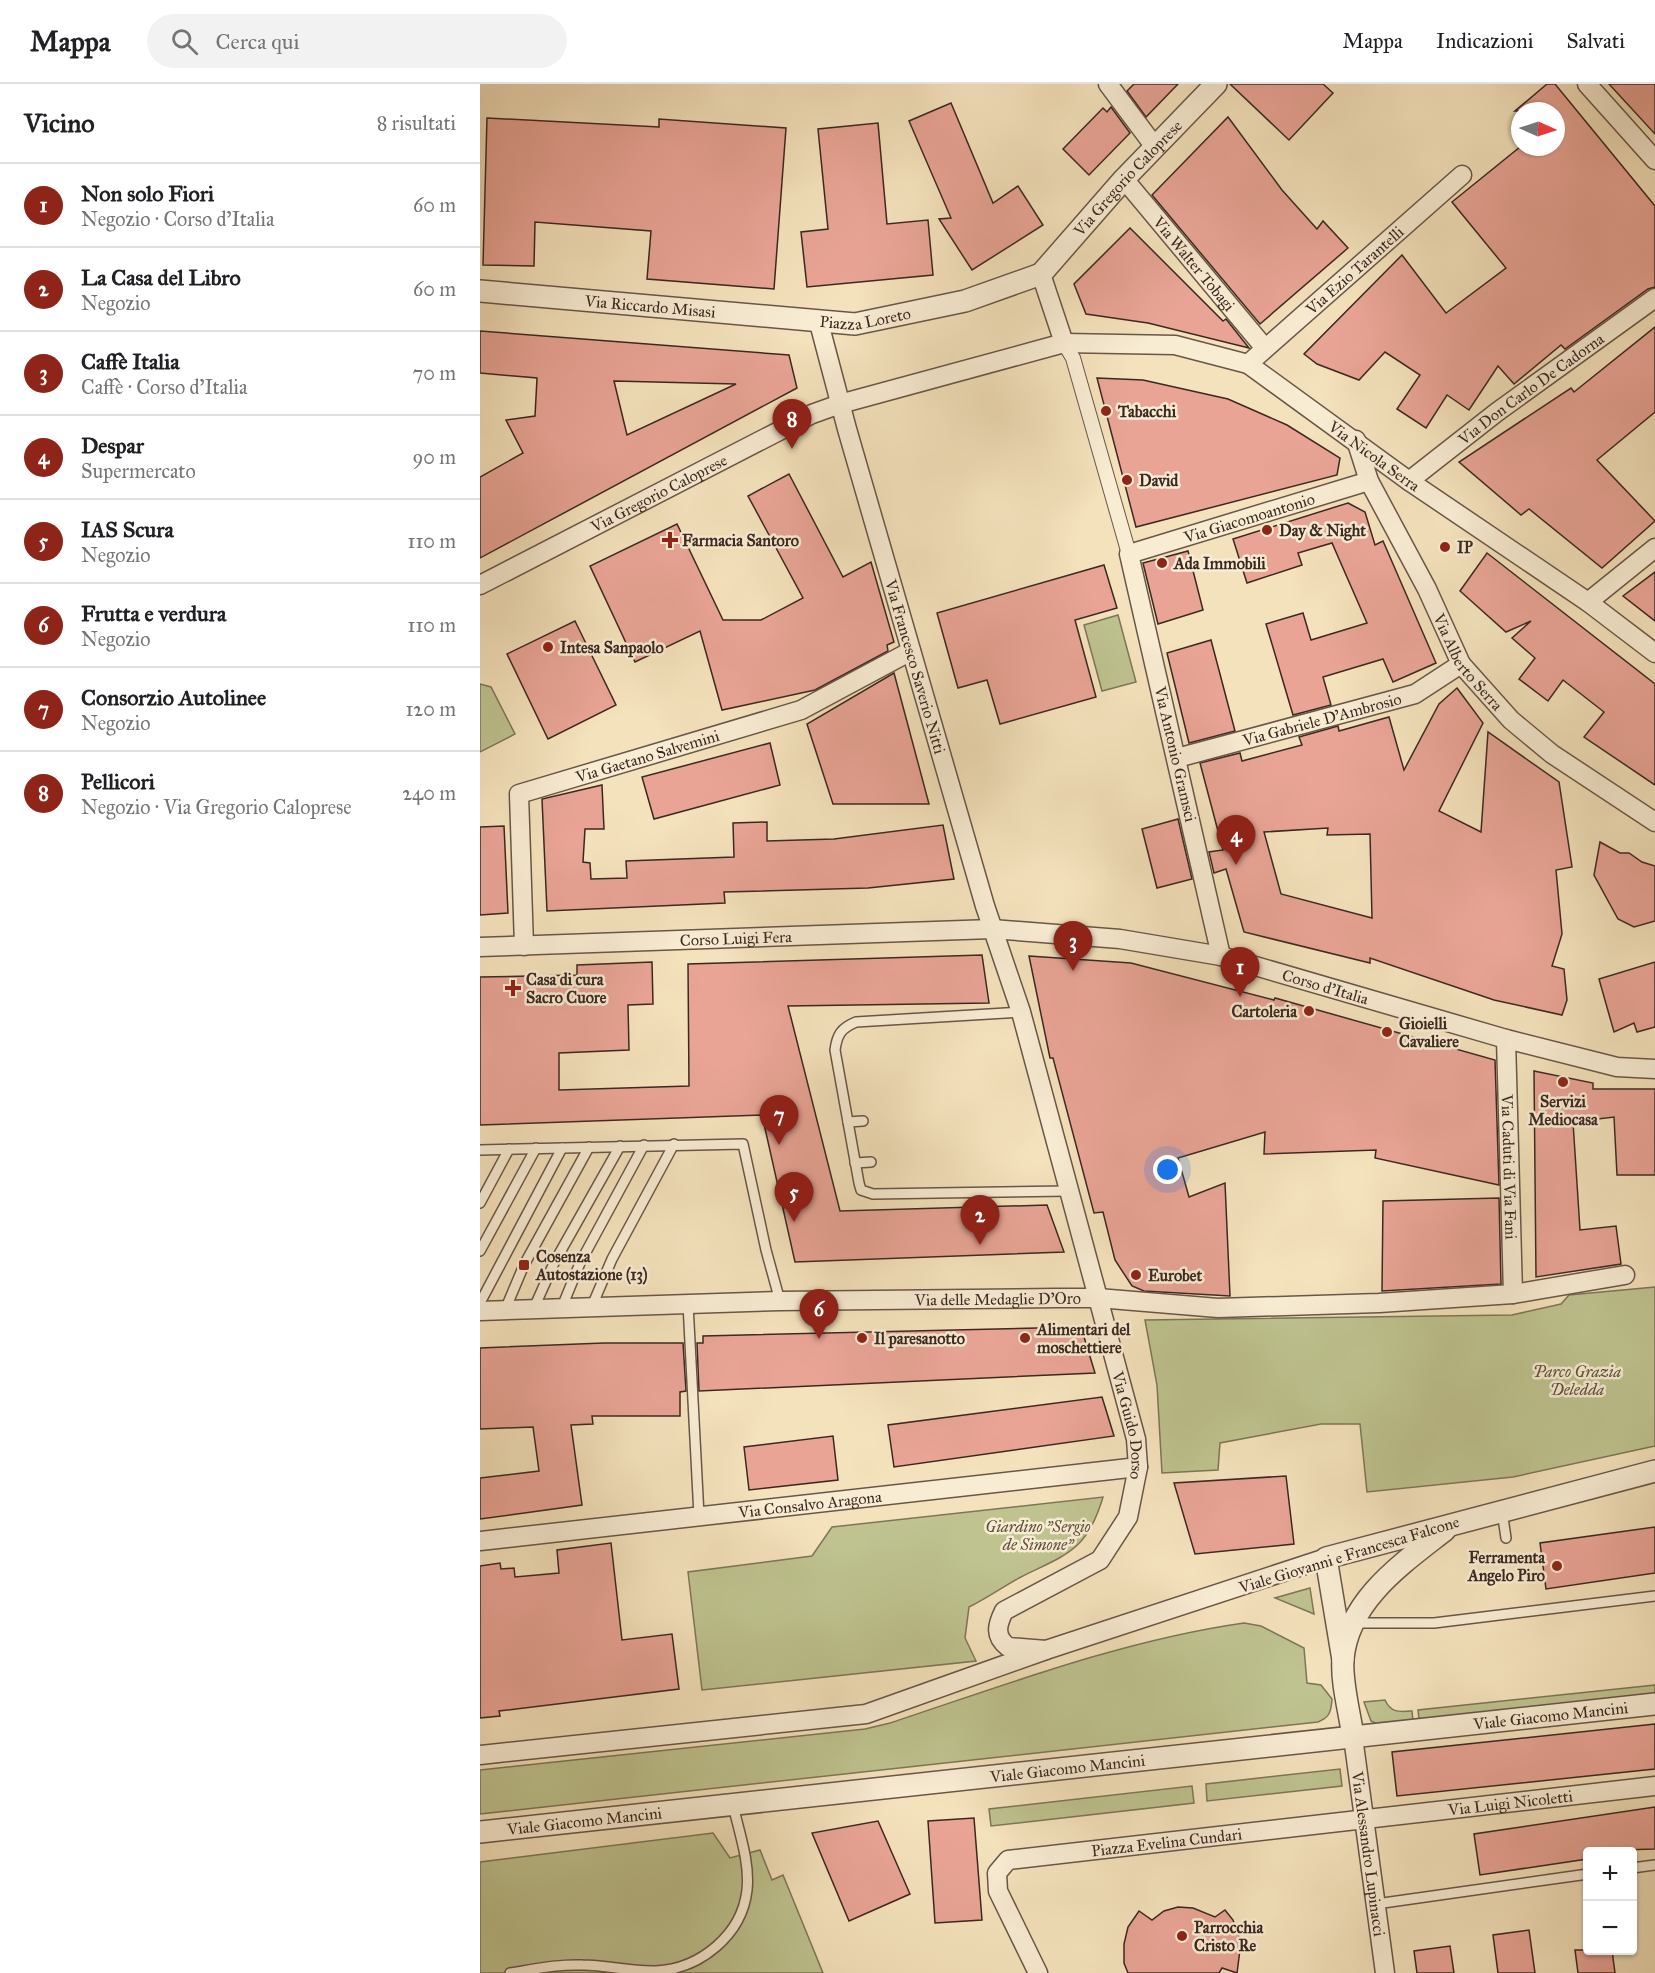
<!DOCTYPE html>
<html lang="it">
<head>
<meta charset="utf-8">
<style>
  body { margin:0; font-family:"IM FELL Great Primer",serif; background:#f2f2f2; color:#202124 }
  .controls { position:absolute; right:18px; bottom:18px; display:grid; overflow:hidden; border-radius:6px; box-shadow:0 2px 4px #0004 }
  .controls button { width:54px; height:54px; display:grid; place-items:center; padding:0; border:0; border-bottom:2px solid #e0e0e0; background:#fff; color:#202124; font:30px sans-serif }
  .compass { position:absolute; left:1031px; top:18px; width:54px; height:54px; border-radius:50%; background:#fff; box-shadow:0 2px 4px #0004; rotate:93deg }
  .you { position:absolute; left:688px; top:1086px; width:21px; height:21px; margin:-15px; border:4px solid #fff; border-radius:50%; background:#1a73e8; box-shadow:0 0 0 9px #1a73e833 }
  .badge { display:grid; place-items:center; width:39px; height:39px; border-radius:50%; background:#8f2418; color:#fff; font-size:20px; font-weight:700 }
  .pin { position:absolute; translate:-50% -50px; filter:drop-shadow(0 2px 3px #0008) }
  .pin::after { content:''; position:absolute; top:32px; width:21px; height:18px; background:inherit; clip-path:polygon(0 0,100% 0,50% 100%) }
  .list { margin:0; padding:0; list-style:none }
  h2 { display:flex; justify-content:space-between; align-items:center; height:78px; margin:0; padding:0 24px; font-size:26px }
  h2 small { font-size:20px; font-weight:400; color:#757577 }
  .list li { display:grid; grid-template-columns:39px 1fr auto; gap:18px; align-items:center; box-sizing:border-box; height:84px; padding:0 24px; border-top:2px solid #e0e0e0 }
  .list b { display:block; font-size:22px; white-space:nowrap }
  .list p { margin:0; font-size:20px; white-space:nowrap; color:#757577 }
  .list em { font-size:20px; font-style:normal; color:#757577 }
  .icon { flex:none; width:33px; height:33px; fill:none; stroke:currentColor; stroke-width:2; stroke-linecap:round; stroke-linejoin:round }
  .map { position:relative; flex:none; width:1175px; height:1889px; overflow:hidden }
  header { display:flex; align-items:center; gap:36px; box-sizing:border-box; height:84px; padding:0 30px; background:#fff; border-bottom:2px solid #e0e0e0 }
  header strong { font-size:28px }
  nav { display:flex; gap:33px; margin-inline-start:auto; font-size:21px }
  .search { width:420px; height:54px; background:#f2f2f2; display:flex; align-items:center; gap:15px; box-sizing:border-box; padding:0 21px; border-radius:33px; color:#757577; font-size:22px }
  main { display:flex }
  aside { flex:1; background:#fff }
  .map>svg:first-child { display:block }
</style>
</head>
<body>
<header>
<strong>Mappa</strong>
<div class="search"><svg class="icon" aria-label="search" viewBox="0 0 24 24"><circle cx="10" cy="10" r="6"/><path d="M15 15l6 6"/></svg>Cerca qui</div>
<nav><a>Mappa</a><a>Indicazioni</a><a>Salvati</a></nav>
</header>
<main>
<aside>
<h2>Vicino<small>8 risultati</small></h2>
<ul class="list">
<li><span class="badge">1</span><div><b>Non solo Fiori</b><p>Negozio · Corso d'Italia</p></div><em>60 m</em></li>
<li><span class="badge">2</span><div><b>La Casa del Libro</b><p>Negozio</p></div><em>60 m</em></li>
<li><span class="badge">3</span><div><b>Caffè Italia</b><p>Caffè · Corso d'Italia</p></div><em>70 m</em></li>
<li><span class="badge">4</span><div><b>Despar</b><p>Supermercato</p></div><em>90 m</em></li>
<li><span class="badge">5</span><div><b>IAS Scura</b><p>Negozio</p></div><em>110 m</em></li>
<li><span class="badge">6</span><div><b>Frutta e verdura</b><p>Negozio</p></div><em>110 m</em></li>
<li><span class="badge">7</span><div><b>Consorzio Autolinee</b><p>Negozio</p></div><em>120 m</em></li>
<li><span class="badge">8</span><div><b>Pellicori</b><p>Negozio · Via Gregorio Caloprese</p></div><em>240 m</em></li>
</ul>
</aside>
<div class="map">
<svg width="1175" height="1889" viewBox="0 0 1175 1889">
  <rect width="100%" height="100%" fill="#f4e2bc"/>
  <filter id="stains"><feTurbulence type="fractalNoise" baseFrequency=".00333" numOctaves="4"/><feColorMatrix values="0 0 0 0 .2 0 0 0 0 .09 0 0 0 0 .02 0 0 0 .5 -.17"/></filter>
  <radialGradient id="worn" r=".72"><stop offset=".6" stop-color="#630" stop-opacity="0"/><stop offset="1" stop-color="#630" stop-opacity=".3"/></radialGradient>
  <g fill="#bec38f" stroke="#7c7658" stroke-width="1.5">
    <path d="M638,531l18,67 -34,9 -18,-66z"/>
    <path d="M0,600l11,3 24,47 -35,18z"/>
    <path d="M1175,1203v159l-142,31 -146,15 -7,-68h-39l-101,19 -2,27 -56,3 -5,-88 -12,-65 367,-5 49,-11 8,-9z"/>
    <path d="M623,1413c-16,54 -36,57 -82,80 -17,9 -34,21 -52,30l-4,31 11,23 -274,29 -14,-118 124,-16 20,-29z"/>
    <path d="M830,1504l4,26 -39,-16z"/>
    <path d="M764,1539l17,3 43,22 3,35 14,2 11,14c-1,13 -2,18 -14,23l-838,92v-44l385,-41 25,-6c115,-38 234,-83 354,-100z"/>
    <path d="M1175,1601v9l-236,25 -1,-9z"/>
    <path d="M905,1616c6,13 14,12 27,11l1,10 -36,3 -6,-3 -7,-19z"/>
    <path d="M860,1685l2,17 -135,15 -1,-17z"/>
    <path d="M712,1702l2,17 -203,23 -2,-17z"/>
    <path d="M233,1749l17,25 30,-8 12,30 11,-5 40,98h-343v-111z"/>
  </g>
  <g fill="#e9a496" stroke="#3b2821" stroke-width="1.5" fill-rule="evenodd">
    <path d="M654,0h44l-32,33 -19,-26z"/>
    <path d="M750,0h93l10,9 -44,47z"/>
    <path d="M1067,0h8l100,122v81l-7,2 -83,60 -4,-4 -47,39 -16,-18 -29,44 -22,-15 -21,33 -29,-19 23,-34 -35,-23 -26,28 -42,-16 -13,-10 98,-99 44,58 60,-45 -54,-66 68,-55h36v-36h-41z"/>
    <path d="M1129,0h46v50z"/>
    <path d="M471,19l42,100 25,-17 25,39 -71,45 -33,-51 12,-1 -42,-97z"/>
    <path d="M631,23l19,26 -41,42 -26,-26 40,-41 4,4z"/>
    <path d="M748,33l54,73 35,39 6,-8 25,27 -88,76 -108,-129z"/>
    <path d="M7,34l172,9v-8l127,9 -12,161 -127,-10 4,-48 -116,-9 -1,44 -51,-1z"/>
    <path d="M398,39l9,101 41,-4 5,55 -126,12 -6,-55 27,-3 -10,-100z"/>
    <path d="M650,144l93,93 3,-2 23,29 -101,-25 -62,-9 -12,-30z"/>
    <path d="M1175,243v85l-58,48 58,61 -53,47 -73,-59 -8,6 -62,-53 112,-74 3,4z"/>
    <path d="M0,247l309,24 8,33 -317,170v-81l43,-24 -17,-33 29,-4 2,-38 -57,-5zM134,297l122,3 -109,51z"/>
    <path d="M617,294l46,2 85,19 59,26 53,33 -3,17 -201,52z"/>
    <path d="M309,390l54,103 28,-15 23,80 -7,3 1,6 -73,39 -93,20 -22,-79 -65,31 -45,-96 87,-42 46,96h38l42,-22 -55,-102z"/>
    <path d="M868,419l17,9 10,33 8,-4 53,122 -43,19 -10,-23 -60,18 8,28 -38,10 -27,-91 37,-11 8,27 56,-17 -35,-80 -34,10 4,12 -55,18 -14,-44z"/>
    <path d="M708,467l15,59 -45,14 -15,-61z"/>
    <path d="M1007,469l168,131v101l-71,-48 20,-25 -41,-32 -15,21 -29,-22 16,-21 -23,-20 19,-17 -25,11 -46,-41z"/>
    <path d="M624,481l13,43 -42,12 21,77 -96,27 -13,-44 -29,8 -21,-75z"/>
    <path d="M1175,488v49l-32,-25z"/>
    <path d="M95,537l41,84 -68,34 -41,-85z"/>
    <path d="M731,556l24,91 -46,12 -22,-90z"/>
    <path d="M414,589l35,131h-96l-26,-80z"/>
    <path d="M977,604l26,35 -44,88 42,21 7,-100 71,50 13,85 -16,3 6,64 -10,32 12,3 3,31 -5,15 -68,-15 -124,-42v5l-126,-31 -18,-63 -12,4 -5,-21 14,-2 -23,-87 40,-10 2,8 60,-16 -3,-8 39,-11 1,5 50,-14 15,53 35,-66zM848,744l-1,7 43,-1 2,84 -91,-24 -17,-62z"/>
    <path d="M290,659l10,42 -126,34 -12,-42z"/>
    <path d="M122,701l2,44h-19l-2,33 7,1 1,16 36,-1 -1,-17 108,-4 -1,-34 34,-1v19l67,-2 109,-14 11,54 -86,9 -144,4 1,11 -178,8 -5,-112z"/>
    <path d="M698,735l14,60 -35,9 -15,-59z"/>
    <path d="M24,742l4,87 -28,2v-88z"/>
    <path d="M1120,758l20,11h9l13,9 13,4v55l-21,6 -16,-8 -24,-44z"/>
    <path d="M502,871l7,48 -201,3 52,205 207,-6 17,47 -269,10 -33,-147 -282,10v-148l97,-2v-10l75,-3 1,42 -25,1 1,45 -70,3v37l130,-4 -1,-122z"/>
    <path d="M549,872l102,7 143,37 1,-2 220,62 4,125 -124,-27 1,-8 -112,4 1,-22 -87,26 11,39 36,-14 5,113 -86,-5 -12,-5 -17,-26 -12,-48 -9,1 -41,-155h-3z"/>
    <path d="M1175,878v65l-18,5 -3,-9 -20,9 -15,-53z"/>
    <path d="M1054,987l59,12v6h62v86h-38l-3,-58 -41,5 7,108 36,-4 5,38 -85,13z"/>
    <path d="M1019,1114l2,86 -119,7 1,-90z"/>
    <path d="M601,1243l14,46 -396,18 -2,-48h6v-7z"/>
    <path d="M124,1259h79l3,48 -6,1v24h-88l1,8 -22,1 11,80 -102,14v-41l59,-7 -6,-44 -53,2v-81z"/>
    <path d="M622,1313l12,39 -220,31 -6,-42z"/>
    <path d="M353,1352l5,44 -89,10 -5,-43z"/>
    <path d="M806,1392l8,68 -99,10 -21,-71z"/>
    <path d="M1175,1443v46l-109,16 -6,-46z"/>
    <path d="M131,1459l11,97 50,-6 7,55 -180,22 1,5 -20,2v-152l20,-3 1,6 13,-1 1,9 44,-4 -2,-23z"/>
    <path d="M1175,1640v45l-258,27 -5,-44z"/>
    <path d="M1175,1723v42l-68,2v8l-107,16 -6,-41z"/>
    <path d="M494,1734l8,102 -47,3 -7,-102z"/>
    <path d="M398,1737l32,73 -61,27 -37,-88z"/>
    <path d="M698,1823l15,1 22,9 10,-7 8,10 8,22 -4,31 -15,-5 -3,5h-91l-4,-10v-19l4,-17 11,-16 13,9 12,-9z"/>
    <path d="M1049,1846l6,43h-37l-5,-38z"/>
    <path d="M970,1862l4,27h-37l-3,-22z"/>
    <path d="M1095,1866h37l3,23h-37z"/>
  </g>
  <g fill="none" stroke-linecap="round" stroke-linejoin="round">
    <defs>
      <g id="service">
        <path d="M541,928l-165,10c-15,6 -19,13 -21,28l24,133 2,7 12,4 195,-3"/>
        <path d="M368,1038l15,-1"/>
        <path d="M0,1066l263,-6 23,106 14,51"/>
        <path d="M375,1079l16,-1"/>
        <path d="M0,1119l29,-54"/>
        <path d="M0,1167l56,-103"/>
        <path d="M0,1219l82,-155"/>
        <path d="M208,1220l11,212"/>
        <path d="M112,1222l20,-47 62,-115"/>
        <path d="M82,1223l18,-44 64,-118"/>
        <path d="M54,1224l20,-45 66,-117"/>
        <path d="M25,1226l19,-45 65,-118"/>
        <path d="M1022,1427l4,27"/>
        <path d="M873,1539h81l221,-27"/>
        <path d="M1152,1784l23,-3"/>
        <path d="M896,1820l212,-30"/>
        <path d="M30,1889c25,-4 48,-9 73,-8 24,0 48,7 73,6 44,-2 86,-36 91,-81 3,-28 -8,-58 -14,-85"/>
      </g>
      <path id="pedestrian" d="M584,259l9,15 56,196"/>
      <g id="minor">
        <path d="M628,0l47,63"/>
        <path d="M1107,0l68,76"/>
        <path id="s1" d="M644,95l140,168"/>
        <path d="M561,190l23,69"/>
        <path id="s2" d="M339,239l28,106 138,477 36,106 115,427 2,28 -10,50 -28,43 -96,51c-7,14 -10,25 4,36l38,3"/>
        <path id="s3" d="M768,280l214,-189"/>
        <path id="s4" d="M876,356l13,41 58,108 34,75 50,56 41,34 103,68"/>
        <path id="s5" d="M929,397l88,-69 158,-114"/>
        <path id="s6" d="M0,501l332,-171 28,-10 224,-61 111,2 73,19 161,117 179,121 67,51"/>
        <path d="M1108,518l67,-54"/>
        <path id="s7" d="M697,674l238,-64 46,-30"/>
        <path id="s8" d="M44,862l-5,-152 282,-84 110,-59"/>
        <path id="s9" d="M0,863l512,-18 128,10 101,17 285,83 111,28 38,2"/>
        <path id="s10" d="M741,872l-92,-402 240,-73"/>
        <path id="s11" d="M1026,955l7,255"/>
        <path id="s12" d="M0,1227l300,-10 277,-3h41l120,10 161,-5 134,-9 112,-19"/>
        <path id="s13" d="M0,1457l658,-74"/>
        <path id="s14" d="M873,1653l32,236"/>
        <path d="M0,1671l386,-41 180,-64 280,-92"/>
        <path id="s15" d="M558,1889l-40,-82 -1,-18 11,-13 647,-74"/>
      </g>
      <g id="tertiary">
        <path id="s16" d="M0,207l375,33 110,-23 76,-27 83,-95 92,-95"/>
        <path d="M863,1576l-17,-102 329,-87"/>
        <path d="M873,1653c-3,-23 -12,-55 -10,-78 5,-59 60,-96 102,-129"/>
        <path id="s17" d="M0,1748l1175,-128"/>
      </g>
    </defs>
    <use href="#service" stroke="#695648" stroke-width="12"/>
    <use href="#pedestrian" stroke="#695648" stroke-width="16"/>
    <use href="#minor" stroke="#695648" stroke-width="21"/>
    <use href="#tertiary" stroke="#695648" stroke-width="24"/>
    <use href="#service" stroke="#f8ecd3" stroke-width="9"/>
    <use href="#pedestrian" stroke="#f8ecd3" stroke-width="14"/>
    <use href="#minor" stroke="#f8ecd3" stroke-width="18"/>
    <use href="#tertiary" stroke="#f8ecd3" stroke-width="21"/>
  </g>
  <g fill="#8f2418" stroke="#f8ecd3" stroke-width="2">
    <circle cx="626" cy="327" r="6"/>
    <circle cx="647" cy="396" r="6"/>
    <circle cx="787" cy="446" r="6"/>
    <path d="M187 447h6v6h6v6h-6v6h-6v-6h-6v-6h6z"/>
    <circle cx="965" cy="463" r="6"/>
    <circle cx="682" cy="479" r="6"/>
    <circle cx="68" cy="563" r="6"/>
    <path d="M30 895h6v6h6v6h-6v6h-6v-6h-6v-6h6z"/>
    <circle cx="829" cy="927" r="6"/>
    <circle cx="907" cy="948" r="6"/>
    <circle cx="1083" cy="998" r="6"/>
    <rect x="38" y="1175" width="12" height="12" rx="3"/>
    <circle cx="656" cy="1191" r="6"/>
    <circle cx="382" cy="1254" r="6"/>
    <circle cx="545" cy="1254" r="6"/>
    <circle cx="1077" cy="1482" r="6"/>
    <circle cx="702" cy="1852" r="6"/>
  </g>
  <g text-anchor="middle" stroke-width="5" stroke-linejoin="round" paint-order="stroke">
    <g font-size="16" fill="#3b2821" stroke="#f8ecd3">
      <text dy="6" stroke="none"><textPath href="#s16" startOffset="699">Via Gregorio Caloprese</textPath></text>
      <text dy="6" stroke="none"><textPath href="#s1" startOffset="110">Via Walter Tobagi</textPath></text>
      <text dy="6" stroke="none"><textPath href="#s3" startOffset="142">Via Ezio Tarantelli</textPath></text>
      <text dy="6" stroke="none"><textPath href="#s16" startOffset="171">Via Riccardo Misasi</textPath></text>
      <text dy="6" stroke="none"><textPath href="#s16" startOffset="387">Piazza Loreto</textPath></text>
      <text dy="6" stroke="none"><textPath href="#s5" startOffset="153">Via Don Carlo De Cadorna</textPath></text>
      <text dy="6" stroke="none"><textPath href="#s6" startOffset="978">Via Nicola Serra</textPath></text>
      <text dy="6" stroke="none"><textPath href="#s6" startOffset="201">Via Gregorio Caloprese</textPath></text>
      <text dy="6" stroke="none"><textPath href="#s10" startOffset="538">Via Giacomoantonio</textPath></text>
      <text dy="6" stroke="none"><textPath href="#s4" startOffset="250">Via Alberto Serra</textPath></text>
      <text dy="6" stroke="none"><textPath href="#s2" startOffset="357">Via Francesco Saverio Nitti</textPath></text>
      <text dy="6" stroke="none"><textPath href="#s7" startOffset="150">Via Gabriele D'Ambrosio</textPath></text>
      <text transform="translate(696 670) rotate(77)" y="6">Via Antonio Gramsci</text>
      <text dy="6" stroke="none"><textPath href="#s8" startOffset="286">Via Gaetano Salvemini</textPath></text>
      <text dy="6" stroke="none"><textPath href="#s9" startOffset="256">Corso Luigi Fera</textPath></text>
      <text dy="6" stroke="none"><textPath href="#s9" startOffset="852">Corso d'Italia</textPath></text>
      <text dy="6" stroke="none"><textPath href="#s11" startOffset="128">Via Caduti di Via Fani</textPath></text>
      <text dy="6" stroke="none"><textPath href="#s12" startOffset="518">Via delle Medaglie D'Oro</textPath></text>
      <text dy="6" stroke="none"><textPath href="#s2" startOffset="1146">Via Guido Dorso</textPath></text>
      <text dy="6" stroke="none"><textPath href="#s13" startOffset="332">Via Consalvo Aragona</textPath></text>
      <text transform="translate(869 1470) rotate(-17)" y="6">Viale Giovanni e Francesca Falcone</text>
      <text dy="6" stroke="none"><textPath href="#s17" startOffset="1077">Viale Giacomo Mancini</textPath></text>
      <text dy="6" stroke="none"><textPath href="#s17" startOffset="591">Viale Giacomo Mancini</textPath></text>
      <text dy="6" stroke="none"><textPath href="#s15" startOffset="632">Via Luigi Nicoletti</textPath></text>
      <text dy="6" stroke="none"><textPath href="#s17" startOffset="105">Viale Giacomo Mancini</textPath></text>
      <text dy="6" stroke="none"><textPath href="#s15" startOffset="286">Piazza Evelina Cundari</textPath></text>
      <text dy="6" stroke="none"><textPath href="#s14" startOffset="118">Via Alessandro Lupinacci</textPath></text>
    </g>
    <g font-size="16" font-weight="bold" fill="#3b2821" stroke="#f8ecd3" text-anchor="start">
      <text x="638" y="333">Tabacchi</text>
      <text x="659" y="402">David</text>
      <text x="799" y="452">Day &amp; Night</text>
      <text x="202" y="462">Farmacia Santoro</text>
      <text x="977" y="469">IP</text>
      <text x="694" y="485">Ada Immobili</text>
      <text x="80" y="569">Intesa Sanpaolo</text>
      <text x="46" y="901">Casa di cura<tspan x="46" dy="18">Sacro Cuore</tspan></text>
      <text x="817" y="933" text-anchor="end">Cartoleria</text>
      <text x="919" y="945">Gioielli<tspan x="919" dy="18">Cavaliere</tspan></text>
      <text x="1083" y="1023" text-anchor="middle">Servizi<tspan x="1083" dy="18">Mediocasa</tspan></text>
      <text x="56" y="1178">Cosenza<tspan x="56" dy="18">Autostazione (13)</tspan></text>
      <text x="668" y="1197">Eurobet</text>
      <text x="557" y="1251">Alimentari del<tspan x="557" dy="18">moschettiere</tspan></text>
      <text x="394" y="1260">Il paresanotto</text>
      <text x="1065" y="1479" text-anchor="end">Ferramenta<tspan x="1065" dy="18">Angelo Piro</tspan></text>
      <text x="714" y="1849">Parrocchia<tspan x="714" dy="18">Cristo Re</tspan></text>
    </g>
    <g font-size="16" font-style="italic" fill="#5c4f3c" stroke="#f8ecd3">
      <text x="1097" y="1293">Parco Grazia<tspan x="1097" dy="18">Deledda</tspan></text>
      <text x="558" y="1448">Giardino "Sergio<tspan x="558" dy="18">de Simone"</tspan></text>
    </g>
  </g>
  <rect width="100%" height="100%" filter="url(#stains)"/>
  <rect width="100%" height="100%" fill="url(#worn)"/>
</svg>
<div class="controls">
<button>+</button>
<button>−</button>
</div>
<svg class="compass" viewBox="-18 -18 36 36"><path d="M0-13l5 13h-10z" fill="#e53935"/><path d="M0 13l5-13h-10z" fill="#757577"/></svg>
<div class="you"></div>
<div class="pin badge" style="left:760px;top:913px">1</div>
<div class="pin badge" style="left:500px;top:1161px">2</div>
<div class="pin badge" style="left:593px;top:887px">3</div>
<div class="pin badge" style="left:756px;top:781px">4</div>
<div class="pin badge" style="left:314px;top:1138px">5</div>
<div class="pin badge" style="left:339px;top:1255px">6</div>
<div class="pin badge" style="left:299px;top:1061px">7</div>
<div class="pin badge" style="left:312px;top:365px">8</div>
</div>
</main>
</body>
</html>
